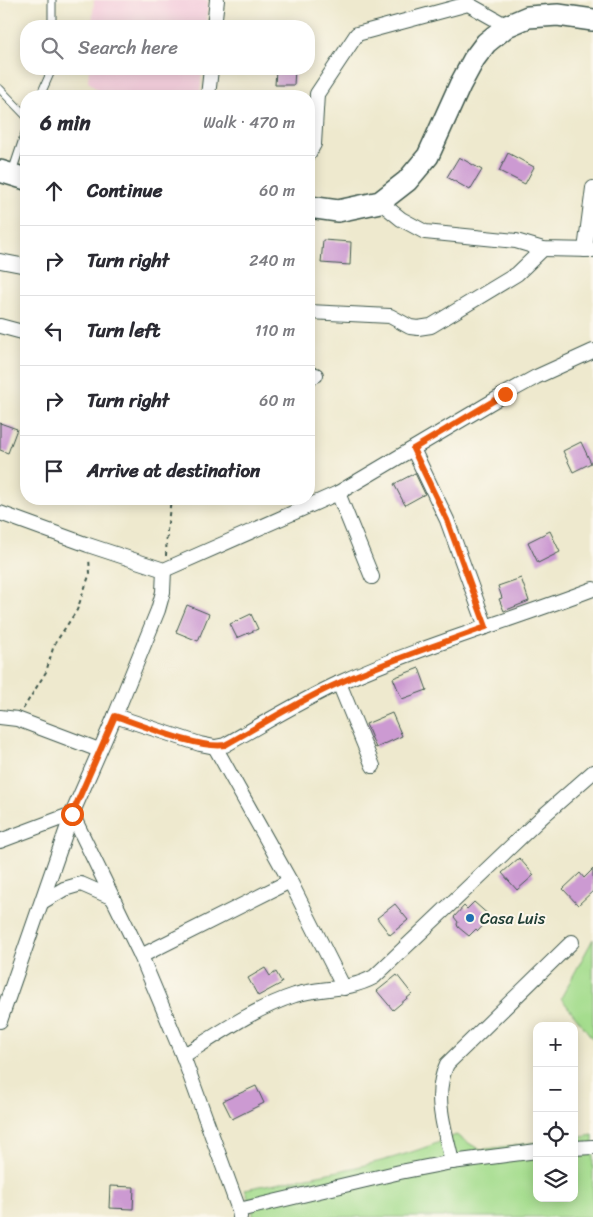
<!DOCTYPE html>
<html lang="en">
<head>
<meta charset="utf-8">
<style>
  body { margin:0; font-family:Sriracha,sans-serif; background:#f2f2f3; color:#2b2b33 }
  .controls { position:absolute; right:15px; bottom:15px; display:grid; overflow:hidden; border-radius:10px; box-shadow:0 2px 12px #0003 }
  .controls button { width:45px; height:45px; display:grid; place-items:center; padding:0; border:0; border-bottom:1px solid #e1e1e2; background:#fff; color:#2b2b33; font:25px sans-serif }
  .stop { position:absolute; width:15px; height:15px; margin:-11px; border:4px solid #ea580c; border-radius:50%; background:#fff }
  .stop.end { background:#ea580c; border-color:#fff; box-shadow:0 1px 5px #0008 }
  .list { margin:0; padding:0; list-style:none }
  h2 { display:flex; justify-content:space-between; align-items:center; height:65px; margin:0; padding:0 20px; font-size:21px }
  h2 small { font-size:16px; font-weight:400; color:#7c7c81 }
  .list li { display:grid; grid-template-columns:32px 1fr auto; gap:15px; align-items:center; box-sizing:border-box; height:70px; padding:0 20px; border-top:1px solid #e1e1e2 }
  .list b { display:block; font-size:19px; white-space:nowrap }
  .list em { font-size:16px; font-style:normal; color:#7c7c81 }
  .icon { flex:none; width:28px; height:28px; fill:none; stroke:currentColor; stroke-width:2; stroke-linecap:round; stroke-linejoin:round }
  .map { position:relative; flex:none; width:593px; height:1217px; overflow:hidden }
  .search { position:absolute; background:#fff; box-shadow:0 2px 12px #0003; left:20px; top:20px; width:295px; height:55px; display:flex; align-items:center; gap:12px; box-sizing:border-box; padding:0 18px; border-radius:20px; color:#7c7c81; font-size:19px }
  .panel { position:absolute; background:#fff; box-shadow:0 2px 12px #0003; left:20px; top:90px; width:295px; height:415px; border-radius:20px }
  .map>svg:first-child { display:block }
</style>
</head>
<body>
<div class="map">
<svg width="593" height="1217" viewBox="0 0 593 1217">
  <rect width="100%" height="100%" fill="#fbf7ec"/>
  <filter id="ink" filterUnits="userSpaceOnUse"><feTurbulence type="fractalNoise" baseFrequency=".02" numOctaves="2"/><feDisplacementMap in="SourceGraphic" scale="10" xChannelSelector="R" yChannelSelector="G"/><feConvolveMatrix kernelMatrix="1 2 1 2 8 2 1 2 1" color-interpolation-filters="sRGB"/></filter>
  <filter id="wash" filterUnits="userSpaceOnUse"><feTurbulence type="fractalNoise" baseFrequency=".0096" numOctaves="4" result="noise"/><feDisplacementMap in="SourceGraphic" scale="20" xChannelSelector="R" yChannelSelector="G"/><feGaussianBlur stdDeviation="1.12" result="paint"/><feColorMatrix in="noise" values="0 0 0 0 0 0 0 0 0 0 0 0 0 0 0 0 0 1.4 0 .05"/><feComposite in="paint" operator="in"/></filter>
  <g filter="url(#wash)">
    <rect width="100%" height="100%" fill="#eee9ce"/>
    <g fill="#f4cfdd">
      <path d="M94,0h114l-2,26h-114z"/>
      <path d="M89,69h113l-2,27h-97l-15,-15z"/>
    </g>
    <g fill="#a5dd8e" stroke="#628d61">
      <path d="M593,939v100l-32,-41z"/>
      <path d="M456,1135l24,15 57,-8v56h37v-60l19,-3v82h-339l-9,-28c70,-14 145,-24 211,-54z"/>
    </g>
    <g id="blocks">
      <g fill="#cc9ad2">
        <path d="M276,69h19l-1,16h-19z"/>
        <path d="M508,153l26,14 -9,17 -26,-13z"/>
        <path d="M459,157l23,13 -12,20 -23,-13z"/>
        <path d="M323,240l28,2 -1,23 -29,-2z"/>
        <path d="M0,423l17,6 -9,24 -8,-3z"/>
        <path d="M581,442l10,21 -18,9 -10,-21z"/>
        <path d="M415,473l10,21 -20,11 -11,-21z"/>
        <path d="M550,531l10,21 -22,11 -10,-21z"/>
        <path d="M521,578l8,23 -25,10 -5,-12 3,-1 -4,-12z"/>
        <path d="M187,605l22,9 -11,27 -22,-9z"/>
        <path d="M251,614l7,15 -21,9 -7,-14z"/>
        <path d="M419,668l8,22 -25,9 -9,-21z"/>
        <path d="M392,713l10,23 -26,12 -10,-24z"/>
        <path d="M519,858l15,17 -17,15 -15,-17z"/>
        <path d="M593,869v22l-15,14 -15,-16 17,-16 4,5z"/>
        <path d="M474,902l17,15 -13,14 -2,-2 -7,7 -11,-9 -1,-3 1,-2 -4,-5 10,-11 3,3z"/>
        <path d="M395,904l13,16 -18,15 -13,-17z"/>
        <path d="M265,968l5,8 6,-4 6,11 -24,13 -10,-18z"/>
        <path d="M397,975l15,19 -19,16 -16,-19z"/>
        <path d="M256,1086l8,17 -32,16 -9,-18z"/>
        <path d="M110,1186l24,1 -1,22 -24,-1z"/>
      </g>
    </g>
  </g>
  <g filter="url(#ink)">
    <use href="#blocks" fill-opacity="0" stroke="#3e574b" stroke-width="1"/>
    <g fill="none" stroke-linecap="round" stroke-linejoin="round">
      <defs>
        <g id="lane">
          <path d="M52,0v26"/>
          <path d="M0,89l26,27"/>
          <path d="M40,96l12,-27"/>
          <path d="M12,172l14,-42"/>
        </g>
        <g id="street">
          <path d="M214,26l3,-26"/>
          <path d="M208,96l3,-27"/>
          <path d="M309,153l5,-9 3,-50 40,-60 111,-30 39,22"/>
          <path d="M380,202l21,17 24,13 91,9 27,8 50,1"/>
          <path d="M585,250l8,-62"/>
          <path d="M0,261l26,5"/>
          <path d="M309,312l81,4 20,11 8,1 13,-2 86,-52 26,-25"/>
          <path d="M0,326l26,7"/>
          <path d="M309,378l7,-3"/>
          <path d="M413,449l34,71 39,107"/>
          <path d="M338,493l34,84"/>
          <path d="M0,513l88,32 76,25 174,-77 167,-99 31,-17 57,-26"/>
          <path d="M339,683l34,83"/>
          <path d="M115,716l85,28 15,3 10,-2c38,-21 75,-44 114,-62 82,-37 170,-62 254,-94"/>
          <path d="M0,717l17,2 82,31"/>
          <path d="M215,747l75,134 54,107"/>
          <path d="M72,814l69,142 42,100 56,154 1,7"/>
          <path d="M0,841l72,-27"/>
          <path d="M42,902l22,-13 17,-5 32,14"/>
          <path d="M141,956l149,-75"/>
          <path d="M0,1021l72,-207 43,-98 43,-106 5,-18 1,-22"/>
          <path d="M183,1056c35,-22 72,-48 112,-61 27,-8 53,-4 79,-18l169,-161 50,-44"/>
          <path d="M574,1148l19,-1"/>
          <path d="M452,1162c-7,-33 -20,-66 -5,-98l125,-122"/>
          <path d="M239,1210l161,-38 52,-10 85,-11"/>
        </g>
        <g id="primary">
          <path d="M0,171l26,8"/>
          <path d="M309,207l29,4 42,-9 27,-21 21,-25 32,-71 14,-26 12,-16 21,-17 21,-9 30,-2 35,5"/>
        </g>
      </defs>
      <use href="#lane" stroke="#3e574b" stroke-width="9"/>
      <use href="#street" stroke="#3e574b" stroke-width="16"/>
      <use href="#primary" stroke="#3e574b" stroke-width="24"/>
      <g stroke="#3e574b" stroke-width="2" stroke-dasharray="4 4" stroke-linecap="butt">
        <path d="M166,556l1,-25 4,-32"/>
        <path d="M23,709l23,-37 8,-27 23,-35 13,-37 -1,-15"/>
      </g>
      <use href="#lane" stroke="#fff" stroke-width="7"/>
      <use href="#street" stroke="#fff" stroke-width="14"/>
      <use href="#primary" stroke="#fff" stroke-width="21"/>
    </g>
  </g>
  <g fill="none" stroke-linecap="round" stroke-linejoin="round" filter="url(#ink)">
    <path stroke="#ea580c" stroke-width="6" d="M72,814l43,-98c27,9 84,33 110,29 38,-21 75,-45 114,-62 48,-22 98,-38 147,-56l-39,-107 -34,-71 92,-55"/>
  </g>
  <circle fill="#1f6fb2" stroke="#fbf7ec" stroke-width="2" cx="470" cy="918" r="5"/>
  <g text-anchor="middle" stroke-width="4" stroke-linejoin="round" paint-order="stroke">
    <g font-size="16" fill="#1f3d34" stroke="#fbf7ec" text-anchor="start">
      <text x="480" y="924">Casa Luis</text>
    </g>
  </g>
</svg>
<div class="controls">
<button>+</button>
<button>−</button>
<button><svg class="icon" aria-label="locate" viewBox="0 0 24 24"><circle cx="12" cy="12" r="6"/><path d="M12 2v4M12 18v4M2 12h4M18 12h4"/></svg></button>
<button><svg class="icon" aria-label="layers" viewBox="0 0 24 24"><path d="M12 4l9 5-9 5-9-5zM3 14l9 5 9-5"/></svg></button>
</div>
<div class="stop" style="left:72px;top:814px"></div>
<div class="stop end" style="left:505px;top:394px"></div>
<div class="search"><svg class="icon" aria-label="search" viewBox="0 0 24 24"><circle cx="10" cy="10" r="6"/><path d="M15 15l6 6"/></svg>Search here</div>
<section class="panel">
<h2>6 min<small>Walk · 470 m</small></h2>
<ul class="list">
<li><svg class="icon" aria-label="ahead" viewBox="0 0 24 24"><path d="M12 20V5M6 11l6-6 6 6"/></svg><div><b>Continue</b></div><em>60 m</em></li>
<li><svg class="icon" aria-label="right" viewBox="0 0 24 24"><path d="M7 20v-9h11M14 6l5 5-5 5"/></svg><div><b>Turn right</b></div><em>240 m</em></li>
<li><svg class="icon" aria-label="left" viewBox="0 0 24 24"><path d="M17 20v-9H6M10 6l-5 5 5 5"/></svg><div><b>Turn left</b></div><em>110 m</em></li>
<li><svg class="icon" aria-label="right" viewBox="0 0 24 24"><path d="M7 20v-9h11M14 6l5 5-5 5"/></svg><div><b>Turn right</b></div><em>60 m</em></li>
<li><svg class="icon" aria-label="arrive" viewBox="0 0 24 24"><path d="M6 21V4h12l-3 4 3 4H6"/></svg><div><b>Arrive at destination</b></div></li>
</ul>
</section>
</div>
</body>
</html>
